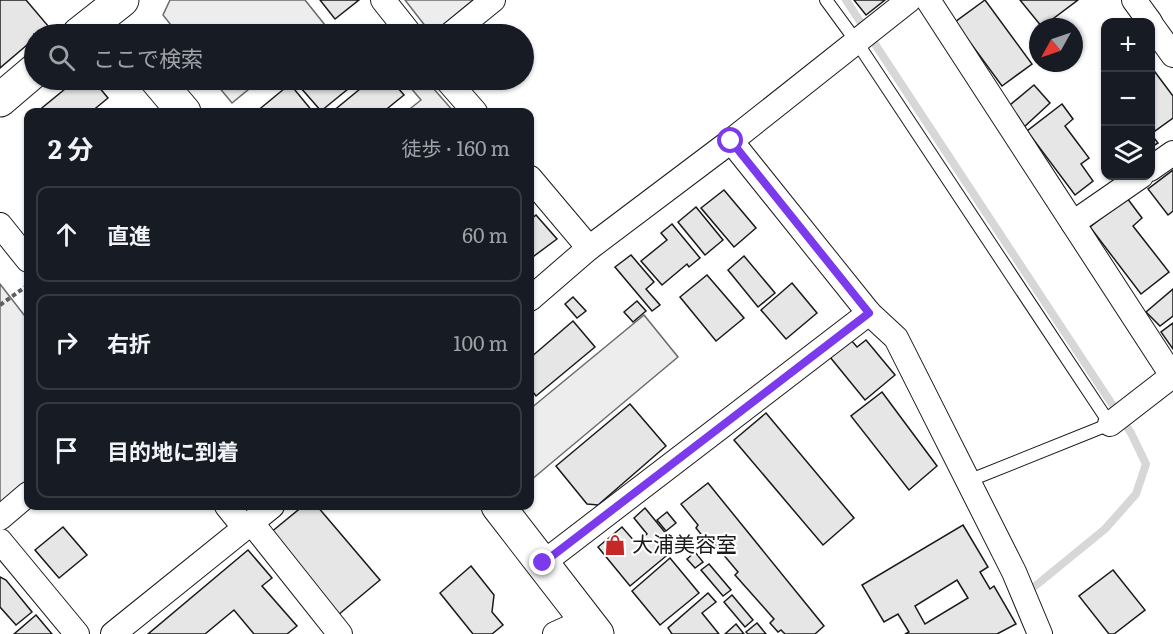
<!DOCTYPE html>
<html lang="ja">
<head>
<meta charset="utf-8">
<style>
  body { margin:0; font-family:Literata,"Noto Sans JP",serif; background:#242831; color:#f1f3f6 }
  .controls { position:absolute; right:18px; top:18px; display:grid; overflow:hidden; border-radius:12px; box-shadow:0 2px 4px #0004 }
  .controls button { width:54px; height:54px; display:grid; place-items:center; padding:0; border:0; border-bottom:2px solid #363941; background:#171b24; color:#f1f3f6; font:30px sans-serif }
  .compass { position:absolute; left:1029px; top:18px; width:54px; height:54px; border-radius:50%; background:#171b24; box-shadow:0 2px 4px #0004; rotate:230deg }
  .stop { position:absolute; width:18px; height:18px; margin:-14px; border:4px solid #7c3aed; border-radius:50%; background:#fff }
  .stop.end { background:#7c3aed; border-color:#fff; box-shadow:0 2px 6px #0008 }
  .list { margin:0; padding:0; list-style:none }
  h2 { display:flex; justify-content:space-between; align-items:center; height:78px; margin:0; padding:0 24px; font-size:26px }
  h2 small { font-size:20px; font-weight:400; color:#9ea1a6 }
  .list li { display:grid; grid-template-columns:39px 1fr auto; gap:18px; align-items:center; box-sizing:border-box; height:96px; margin:0 12px 12px; padding:0 12px; border:2px solid #363941; border-radius:12px }
  .list b { display:block; font-size:22px; white-space:nowrap }
  .list em { font-size:20px; font-style:normal; color:#9ea1a6 }
  .icon { flex:none; width:33px; height:33px; fill:none; stroke:currentColor; stroke-width:2; stroke-linecap:round; stroke-linejoin:round }
  .map { position:relative; flex:none; width:1173px; height:634px; overflow:hidden }
  .search { position:absolute; background:#171b24; box-shadow:0 2px 4px #0004; left:24px; top:24px; width:510px; height:66px; display:flex; align-items:center; gap:15px; box-sizing:border-box; padding:0 21px; border-radius:33px; color:#9ea1a6; font-size:22px }
  .panel { position:absolute; background:#171b24; box-shadow:0 2px 4px #0004; left:24px; top:108px; width:510px; height:402px; border-radius:12px }
  .map>svg:first-child { display:block }
</style>
</head>
<body>
<div class="map">
<svg width="1173" height="634" viewBox="0 0 1173 634">
  <rect width="100%" height="100%" fill="#fff"/>
  <g fill="#ededed" stroke="#6a6a6a" stroke-width="1.5">
    <path d="M170,0h135l20,25 -11,9h-136l-15,-19z"/>
    <path d="M405,0h68l-34,28 -9,4z"/>
    <path d="M213,80h47l-28,23z"/>
    <path d="M404,80h22l28,32h-48l15,-12z"/>
    <path d="M0,284l28,36v167l-28,22z"/>
    <path d="M644,315l34,42 -147,123 -1,-71z"/>
  </g>
  <g fill="none" stroke-linecap="round" stroke-linejoin="round">
    <path stroke="#d7d7d7" stroke-width="8" d="M846,0l285,433 15,31 -10,30 -31,35 -71,58"/>
  </g>
  <g fill="#e6e6e6" stroke="#1a1a1a" stroke-width="1.5" fill-rule="evenodd">
    <path d="M0,0h26l23,27 -10,7h-5v5l-34,29z"/>
    <path d="M320,0h39l-24,19z"/>
    <path d="M854,0h31l-19,15z"/>
    <path d="M985,0l47,64 -30,22 -47,-64z"/>
    <path d="M1020,0h58l-36,27z"/>
    <path d="M1155,72l18,24v22l-22,16 7,9 -8,5v-72z"/>
    <path d="M76,80h17l15,18 -17,14h-54z"/>
    <path d="M311,80h48l-38,31 -20,-23z"/>
    <path d="M371,80h20l13,15 -21,17h-51z"/>
    <path d="M290,84l23,28h-57z"/>
    <path d="M1034,85l16,18 -26,24 -14,-22z"/>
    <path d="M1062,104l11,15 -8,7 24,32 -8,6 12,17 -18,14 -48,-64z"/>
    <path d="M1173,170v41l-5,4 -20,-26z"/>
    <path d="M724,190l32,38 -22,19 -33,-39z"/>
    <path d="M1127,198l15,20 -9,8 36,46 -28,22 -51,-67z"/>
    <path d="M696,207l27,33 -18,15 -27,-33z"/>
    <path d="M536,215l21,24 -27,20v-39z"/>
    <path d="M672,224l28,34 -11,9 -2,-3 -25,21 -21,-24 26,-21 -6,-7z"/>
    <path d="M631,255l23,27 -8,7 14,16 -8,6 -37,-44z"/>
    <path d="M744,256l31,37 -17,14 -30,-37z"/>
    <path d="M707,275l37,43 -28,23 -36,-44z"/>
    <path d="M792,283l25,30 -31,26 -25,-29z"/>
    <path d="M1173,289v27l-13,10 -14,-14z"/>
    <path d="M573,297l13,14 -9,7 -12,-14z"/>
    <path d="M637,301l9,10 -13,11 -9,-10z"/>
    <path d="M573,321l22,26 -59,49 -6,-8v-30z"/>
    <path d="M1173,323v26l-12,-17z"/>
    <path d="M851,340l6,7 9,-7 29,35 -30,25 -35,-43z"/>
    <path d="M882,392l55,74 -28,24 -58,-74z"/>
    <path d="M630,404l36,42 -68,59 -11,-1 -31,-38z"/>
    <path d="M766,413l88,105 -31,27 -89,-105z"/>
    <path d="M708,483l116,143 -9,8h-30l-4,-4 -3,2 -8,-9 4,-4 -39,-44 3,-3 -31,-37 -3,3 -8,-10 2,-3 -17,-21z"/>
    <path d="M303,506h14l63,74 -42,35 -68,-82z"/>
    <path d="M645,508l32,39 -47,39 -32,-39 24,-20 14,16 11,-9 -13,-16z"/>
    <path d="M667,512l9,11 -10,8 -9,-11z"/>
    <path d="M963,525l25,42 -8,5 10,17 4,-3 22,38 -19,10h-92l4,-2 -11,-18 -14,8 -22,-37zM957,580l11,18 -43,26 -10,-18z"/>
    <path d="M63,527l24,28 -28,23 -24,-28z"/>
    <path d="M248,550l24,28 -10,8 35,40 -10,8h-33l-20,-24 -29,24h-57z"/>
    <path d="M695,552l8,10 -8,6 -8,-9z"/>
    <path d="M670,558l29,35 -39,32 -28,-34z"/>
    <path d="M709,564l22,26 -8,6 -22,-26z"/>
    <path d="M471,566l23,29 -2,17 11,13 -11,9h-19l-33,-41z"/>
    <path d="M1113,570l32,40 -31,24h-5l-30,-38z"/>
    <path d="M0,577l6,3 26,32 -16,13 -16,-18z"/>
    <path d="M708,593l8,9 -14,11 17,21h-47l-4,-6z"/>
    <path d="M732,595l21,25 -8,7 -21,-25z"/>
    <path d="M36,615l16,19h-38z"/>
    <path d="M757,623l9,11h-18l-2,-2z"/>
    <path d="M736,624l8,10h-19z"/>
  </g>
  <g fill="none" stroke-linecap="round" stroke-linejoin="round">
    <defs>
      <path id="lane" d="M826,0l30,41 254,383 -142,57"/>
      <g id="street">
        <path d="M383,0l27,34"/>
        <path d="M928,0l245,377"/>
        <path d="M1134,0l16,22"/>
        <path d="M1150,23l23,32"/>
        <path d="M451,34l42,-34"/>
        <path d="M447,80l28,32"/>
        <path d="M731,141l138,172 27,25 118,234 26,62"/>
        <path d="M1150,169l23,-16"/>
        <path d="M530,178l59,70"/>
        <path d="M1073,223l68,-47"/>
        <path d="M0,225l28,35"/>
        <path d="M530,299l59,-51 142,-107 178,-141"/>
        <path d="M1110,424l62,-48"/>
        <path d="M227,506l17,21"/>
        <path d="M0,518l28,-24"/>
        <path d="M251,522l89,112"/>
        <path d="M0,541l77,93"/>
        <path d="M543,563l326,-250"/>
        <path d="M113,634l159,-128"/>
        <path d="M555,634l31,-14"/>
      </g>
      <g id="secondary">
        <path d="M79,34l43,-34"/>
        <path d="M157,80l27,32"/>
        <path d="M0,100l34,-29"/>
        <path d="M498,506l99,128"/>
      </g>
    </defs>
    <use href="#lane" stroke="#1a1a1a" stroke-width="14"/>
    <use href="#street" stroke="#1a1a1a" stroke-width="26"/>
    <use href="#secondary" stroke="#1a1a1a" stroke-width="35"/>
    <path stroke="#5f5f5f" stroke-width="4" stroke-dasharray="4.5 3" stroke-linecap="butt" d="M0,305l28,-20"/>
    <use href="#lane" stroke="#fff" stroke-width="12"/>
    <use href="#street" stroke="#fff" stroke-width="24"/>
    <use href="#secondary" stroke="#fff" stroke-width="33"/>
  </g>
  <g fill="none" stroke-linecap="round" stroke-linejoin="round">
    <path stroke="#7c3aed" stroke-width="8" d="M543,563l326,-250 -138,-172"/>
  </g>
  <defs>
    <symbol id="shop-bare" viewBox="-9 -9 18 18"><path d="M-5-2.5h2.3a2.7 3.5 0 0 1 5.4 0H5L5.5 6h-11ZM-1.5-2.5h3a1.5 2.3 0 0 0-3 0Z" fill="#c62828" stroke="#fff" stroke-width="2.5" paint-order="stroke"/></symbol>
  </defs>
  <g fill-rule="evenodd">
    <use href="#shop-bare" x="600" y="530" width="30" height="30"/>
  </g>
  <g text-anchor="middle" stroke-width="4.5" stroke-linejoin="round" paint-order="stroke">
    <g font-size="21" fill="#1a1a1a" stroke="#fff" text-anchor="start">
      <text x="632" y="552">大浦美容室</text>
    </g>
  </g>
</svg>
<div class="controls">
<button>+</button>
<button>−</button>
<button><svg class="icon" aria-label="layers" viewBox="0 0 24 24"><path d="M12 4l9 5-9 5-9-5zM3 14l9 5 9-5"/></svg></button>
</div>
<svg class="compass" viewBox="-18 -18 36 36"><path d="M0-13l5 13h-10z" fill="#e53935"/><path d="M0 13l5-13h-10z" fill="#9ea1a6"/></svg>
<div class="stop" style="left:731px;top:141px"></div>
<div class="stop end" style="left:543px;top:563px"></div>
<div class="search"><svg class="icon" aria-label="search" viewBox="0 0 24 24"><circle cx="10" cy="10" r="6"/><path d="M15 15l6 6"/></svg>ここで検索</div>
<section class="panel">
<h2>2 分<small>徒歩 · 160 m</small></h2>
<ul class="list">
<li><svg class="icon" aria-label="ahead" viewBox="0 0 24 24"><path d="M12 20V5M6 11l6-6 6 6"/></svg><div><b>直進</b></div><em>60 m</em></li>
<li><svg class="icon" aria-label="right" viewBox="0 0 24 24"><path d="M7 20v-9h11M14 6l5 5-5 5"/></svg><div><b>右折</b></div><em>100 m</em></li>
<li><svg class="icon" aria-label="arrive" viewBox="0 0 24 24"><path d="M6 21V4h12l-3 4 3 4H6"/></svg><div><b>目的地に到着</b></div></li>
</ul>
</section>
</div>
</body>
</html>
